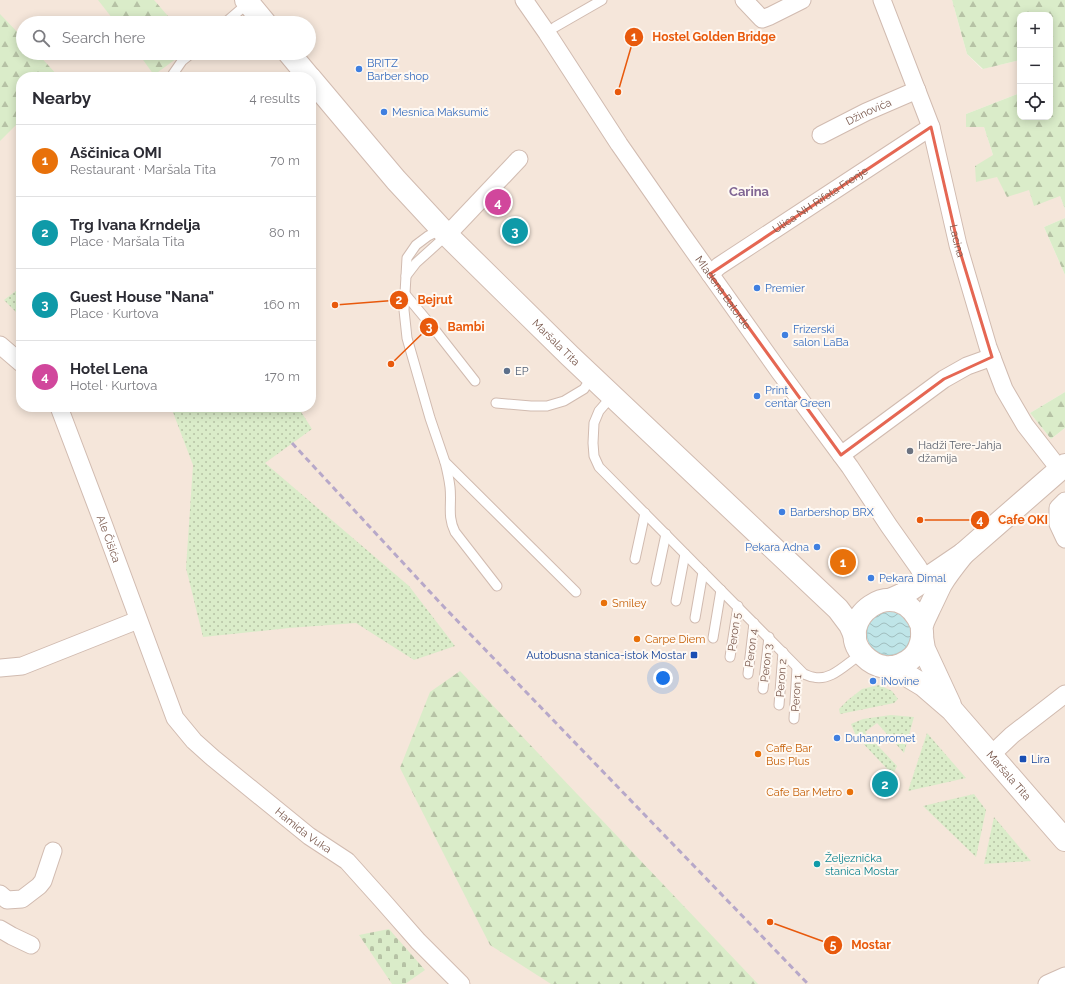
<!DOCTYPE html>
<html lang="en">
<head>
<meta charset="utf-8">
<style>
  body { margin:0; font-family:Raleway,sans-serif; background:#f7f7f7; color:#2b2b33 }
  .controls { position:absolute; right:12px; top:12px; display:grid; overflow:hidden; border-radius:8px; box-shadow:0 2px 10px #0003 }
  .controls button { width:36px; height:36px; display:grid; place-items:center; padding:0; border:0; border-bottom:1px solid #e1e1e2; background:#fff; color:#2b2b33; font:20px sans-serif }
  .you { position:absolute; left:663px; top:678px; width:14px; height:14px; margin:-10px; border:3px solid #fff; border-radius:50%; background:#1a73e8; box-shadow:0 0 0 6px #1a73e833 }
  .badge { display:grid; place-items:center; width:26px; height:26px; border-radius:50%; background:#0b8043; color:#fff; font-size:13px; font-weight:700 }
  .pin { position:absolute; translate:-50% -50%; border:2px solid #fff; box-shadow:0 1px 4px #0006 }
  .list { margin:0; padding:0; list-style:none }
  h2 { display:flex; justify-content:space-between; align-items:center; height:52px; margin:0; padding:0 16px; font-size:17px }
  h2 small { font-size:13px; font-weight:400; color:#7c7c81 }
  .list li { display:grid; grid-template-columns:26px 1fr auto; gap:12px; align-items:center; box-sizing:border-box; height:72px; padding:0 16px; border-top:1px solid #e1e1e2 }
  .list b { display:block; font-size:15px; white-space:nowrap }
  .list p { margin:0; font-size:13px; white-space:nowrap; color:#7c7c81 }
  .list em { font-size:13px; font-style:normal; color:#7c7c81 }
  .icon { flex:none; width:22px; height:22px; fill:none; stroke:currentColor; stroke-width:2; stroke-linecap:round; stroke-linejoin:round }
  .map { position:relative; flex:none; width:1065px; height:984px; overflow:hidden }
  .search { position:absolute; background:#fff; box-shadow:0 2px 10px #0003; left:16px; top:16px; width:300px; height:44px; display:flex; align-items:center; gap:10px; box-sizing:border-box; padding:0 14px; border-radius:22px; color:#7c7c81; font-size:15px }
  .panel { position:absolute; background:#fff; box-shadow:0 2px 10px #0003; left:16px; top:72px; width:300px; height:340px; border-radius:16px }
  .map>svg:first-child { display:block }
</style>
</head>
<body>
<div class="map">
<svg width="1065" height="984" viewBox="0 0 1065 984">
  <defs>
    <pattern id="grass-dots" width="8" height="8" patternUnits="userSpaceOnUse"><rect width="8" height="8" fill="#daecc9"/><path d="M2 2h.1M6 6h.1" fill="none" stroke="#b6c2a5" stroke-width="1.8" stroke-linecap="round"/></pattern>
    <pattern id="forest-firs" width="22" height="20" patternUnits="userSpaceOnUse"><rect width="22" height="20" fill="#daecc9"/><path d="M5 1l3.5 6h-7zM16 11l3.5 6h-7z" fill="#b6c2a5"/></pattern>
    <pattern id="cemetery-stones" width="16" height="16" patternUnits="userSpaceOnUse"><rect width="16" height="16" fill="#daecc9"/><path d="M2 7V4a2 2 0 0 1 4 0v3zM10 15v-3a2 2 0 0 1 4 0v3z" fill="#b6c2a5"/></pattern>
    <pattern id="water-waves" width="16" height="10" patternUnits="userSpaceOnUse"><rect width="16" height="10" fill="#bfe5e8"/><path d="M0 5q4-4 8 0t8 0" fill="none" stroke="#a0bdbe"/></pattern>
  </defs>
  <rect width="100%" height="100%" fill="#fdf5ec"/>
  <path fill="#f5e6da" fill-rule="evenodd" d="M0,0h952l15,54 15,15 38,-9v33l-54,21v13h18l9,28 4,22 32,13 31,6 5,13v9l-21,9 21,48v117l-35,21 21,26 14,-11v556h-1065zM23,23h286v30h-286zM21,77h290v330h-290z"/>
  <g fill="url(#grass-dots)">
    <path d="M21,287v30l-17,-17z"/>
    <path d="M171,407h127l14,22 -47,34 144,123 46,60 -41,14 -58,-37 -67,5 -86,9 -17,-69 7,-103z"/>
    <path d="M879,685l13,6 6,8 -4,4 -54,11 -1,-5 9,-9 14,-11z"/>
    <path d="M891,715l23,2 -10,36 -27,-30 -12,9 32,34 -4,9 -37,-39 -5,-12 12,-5z"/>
    <path d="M927,733l39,45 -58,13z"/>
    <path d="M974,794l12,16 -10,47 -53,-51z"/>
    <path d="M994,817l37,44 -47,3z"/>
  </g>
  <g fill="url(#forest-firs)">
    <path d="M98,0h56l20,23h-58z"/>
    <path d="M952,0h113v209l-5,-13 -26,10 -5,-16 -22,7 -10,-20 -21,5 -1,-16 18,-11 -9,-28h-18v-13l54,-21v24h30v-102h-30v45l-37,9 -16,-15z"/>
    <path d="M0,14l23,24v15h14l22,24h-38v43l-21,21z"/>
    <path d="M138,53h46l-30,22z"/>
    <path d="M1065,218v57l-21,-48z"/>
    <path d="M1065,392v36l-14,11 -21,-26z"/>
    <path d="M460,671l298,313h-207l-61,-39 -90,-177 30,-76z"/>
  </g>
  <path fill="url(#cemetery-stones)" d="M389,929l36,41 -20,14h-13l-33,-49z"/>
  <circle fill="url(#water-waves)" stroke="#a6d6d9" cx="889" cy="633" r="22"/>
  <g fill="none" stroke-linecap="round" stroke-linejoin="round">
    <defs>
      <g id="service">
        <path d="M225,23l23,-20"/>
        <path d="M547,33l8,-6 47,-27"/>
        <path d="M173,77v-3l9,-13 10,-8"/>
        <path d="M442,229l-14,7 -12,9 -9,13 -1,18 -2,34 3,28 23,80 15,44 131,130"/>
        <path d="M406,276l10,-13 31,-28"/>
        <path d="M405,294l30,36 40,51"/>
        <path d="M612,396l-13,15 -5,12 -1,20 1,13 5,11 205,207c3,1 6,3 9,3 19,5 34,-15 49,-23"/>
        <path d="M496,403l35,3h16l17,-5 20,-12 8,-13"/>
        <path d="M445,462c2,8 4,17 5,25 2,17 -3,29 5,45l42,54"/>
        <path d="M635,559l10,-46"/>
        <path d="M656,581l10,-47"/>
        <path d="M676,601l9,-47"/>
        <path d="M695,618l8,-46"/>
        <path d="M713,638l8,-48"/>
        <path d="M730,657l8,-51"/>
        <path d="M748,674l6,-51"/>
        <path d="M763,689l6,-52"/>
        <path d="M779,705l4,-53"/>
        <path d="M794,719l3,-51"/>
      </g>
      <g id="minor">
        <path id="s1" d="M524,0l23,33 72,111 62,89 98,138 71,96 39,59 29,41 4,7v5l-2,5"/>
        <path d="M744,0l18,19 8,-3 32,-16"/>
        <path id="s2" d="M882,0l49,127 27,118 30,102 16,42 21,36 35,45"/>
        <path id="s3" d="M821,135l45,-23 51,-22"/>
        <path d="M447,235l72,-76"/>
        <path id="s4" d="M710,274l9,-8 212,-139"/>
        <path d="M0,345l21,18"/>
        <path id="s5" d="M59,407l44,116 72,195 19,23 19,17 96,78 38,25 35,39 36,41 43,43"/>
        <path d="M841,455l103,-76 23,-13 25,-9"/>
        <path d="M1065,501l-7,7v16l7,15"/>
        <path d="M0,668l22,-2 116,-46"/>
        <path d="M991,755l21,-20 53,-41"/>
        <path d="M0,894l7,6 15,-1 17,-13 4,-5 10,-30"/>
        <path d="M0,929l12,7 19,9"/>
        <path d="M1047,984l18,-8"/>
      </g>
      <g id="tertiary">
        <path d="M246,0l19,23"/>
        <path d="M289,53l20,24"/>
        <path id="s6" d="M311,79l85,101 51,55 123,121 268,253 12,16 5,11"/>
        <path d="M890,600l11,-5 6,-3 56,-38 102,-89"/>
        <path d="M922,626c-25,-59 -92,-4 -58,30 6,6 13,10 21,11 10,1 21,-3 28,-10 5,-5 8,-13 9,-19 1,-4 -1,-9 0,-12 1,-6 5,-12 7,-17 4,-8 8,-17 12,-25 6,-10 14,-20 22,-30"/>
        <path d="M922,637l2,12 26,56"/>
        <path id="s7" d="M893,667l30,18 29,25 113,130"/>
      </g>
    </defs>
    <use href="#service" stroke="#d1bbb0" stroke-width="11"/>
    <use href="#minor" stroke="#d1bbb0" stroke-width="19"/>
    <use href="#tertiary" stroke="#d1bbb0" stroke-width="24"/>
    <use href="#service" stroke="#fff" stroke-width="9"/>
    <use href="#minor" stroke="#fff" stroke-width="17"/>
    <use href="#tertiary" stroke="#fff" stroke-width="22"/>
    <path stroke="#b7a8c9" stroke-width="3" stroke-dasharray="6 4" stroke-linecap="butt" d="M292,443l152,164 364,377"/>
  </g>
  <path fill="none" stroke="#e56753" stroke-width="3" stroke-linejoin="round" d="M931,127l27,118 34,112 -48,22 -103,76 -131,-181z"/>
  <g fill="#3f7fe0" stroke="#fff9f3" stroke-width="1.5">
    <circle cx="359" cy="69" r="4"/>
    <circle cx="384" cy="112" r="4"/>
    <circle cx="757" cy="288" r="4"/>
    <circle cx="785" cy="335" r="4"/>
    <circle cx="757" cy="396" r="4"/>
    <circle cx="782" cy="512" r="4"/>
    <circle cx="817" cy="547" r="4"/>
    <circle cx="871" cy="578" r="4"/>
    <circle cx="873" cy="681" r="4"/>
    <circle cx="837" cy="738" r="4"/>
  </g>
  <circle fill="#5c6f8a" stroke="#fff9f3" stroke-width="1.5" cx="507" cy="371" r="4"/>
  <circle fill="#6b7280" stroke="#fff9f3" stroke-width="1.5" cx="910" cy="451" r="4"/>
  <g fill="#e8710a" stroke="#fff9f3" stroke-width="1.5">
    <circle cx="604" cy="603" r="4"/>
    <circle cx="637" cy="639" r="4"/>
    <circle cx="758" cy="754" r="4"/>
    <circle cx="850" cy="792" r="4"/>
  </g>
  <g fill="#1a4fb4" stroke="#fff9f3" stroke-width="1.5">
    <rect x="690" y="651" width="8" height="8" rx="2"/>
    <rect x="1019" y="755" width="8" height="8" rx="2"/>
  </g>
  <circle fill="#0f9aa8" stroke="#fff9f3" stroke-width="1.5" cx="817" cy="864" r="4"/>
  <g text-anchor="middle" stroke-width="4" stroke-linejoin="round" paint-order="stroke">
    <g font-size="11" fill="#366cbe" stroke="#fff9f3" text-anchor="start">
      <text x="367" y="67">BRITZ<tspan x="367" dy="13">Barber shop</tspan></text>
      <text x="392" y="116">Mesnica Maksumić</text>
      <text x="765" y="292">Premier</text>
      <text x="793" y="333">Frizerski<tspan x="793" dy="13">salon LaBa</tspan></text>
      <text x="765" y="394">Print<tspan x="765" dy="13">centar Green</tspan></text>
      <text x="790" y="516">Barbershop BRX</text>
      <text x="809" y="551" text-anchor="end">Pekara Adna</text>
      <text x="879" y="582">Pekara Dimal</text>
      <text x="881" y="685">iNovine</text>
      <text x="845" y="742">Duhanpromet</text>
    </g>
    <g font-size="11" fill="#7a594d" stroke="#fff9f3">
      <text dy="4" stroke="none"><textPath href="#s3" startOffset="53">Džinovića</textPath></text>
      <text dy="4" stroke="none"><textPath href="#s4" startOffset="133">Ulica NH Rifata Frenje</textPath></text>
      <text dy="4" stroke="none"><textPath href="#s2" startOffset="253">Lacina</textPath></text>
      <text dy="4" stroke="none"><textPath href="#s1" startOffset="354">Mladena Balorde</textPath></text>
      <text dy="4" stroke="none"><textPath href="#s6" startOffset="360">Maršala Tita</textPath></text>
      <text dy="4" stroke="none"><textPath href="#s5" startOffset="141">Ale Čišića</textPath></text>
      <text transform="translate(734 632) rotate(-82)" y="4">Peron 5</text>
      <text transform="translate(751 648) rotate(-83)" y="4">Peron 4</text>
      <text transform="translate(766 663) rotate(-84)" y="4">Peron 3</text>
      <text transform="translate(781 678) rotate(-86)" y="4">Peron 2</text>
      <text transform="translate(796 693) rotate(-86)" y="4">Peron 1</text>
      <text dy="4" stroke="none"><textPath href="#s7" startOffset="160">Maršala Tita</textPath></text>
      <text dy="4" stroke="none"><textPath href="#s5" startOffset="503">Hamida Vuka</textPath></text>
    </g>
    <g font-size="11" fill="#4e5e75" stroke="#fff9f3" text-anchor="start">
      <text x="515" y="375">EP</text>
    </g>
    <g font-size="11" fill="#5b616d" stroke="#fff9f3" text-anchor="start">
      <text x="918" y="449">Hadži Tere-Jahja<tspan x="918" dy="13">džamija</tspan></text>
    </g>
    <g font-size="11" fill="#c56008" stroke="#fff9f3" text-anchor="start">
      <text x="612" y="607">Smiley</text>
      <text x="645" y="643">Carpe Diem</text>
      <text x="766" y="752">Caffe Bar<tspan x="766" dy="13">Bus Plus</tspan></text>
      <text x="842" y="796" text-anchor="end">Cafe Bar Metro</text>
    </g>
    <g font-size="11" fill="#164399" stroke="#fff9f3" text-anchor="end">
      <text x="686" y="659">Autobusna stanica-istok Mostar</text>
      <text x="1031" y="763" text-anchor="start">Lira</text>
    </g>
    <g font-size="11" fill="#0d838f" stroke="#fff9f3" text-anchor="start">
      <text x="825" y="862">Željeznička<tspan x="825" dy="13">stanica Mostar</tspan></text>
    </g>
    <g font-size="13" font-weight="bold" fill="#816694" stroke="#fff9f3">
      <text x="749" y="196">Carina</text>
    </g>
  </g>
  <path fill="none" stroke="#e8590c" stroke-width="1.5" d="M618 92L634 37M335 305L399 300M391 364L429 327M920 520L980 520M770 922L833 945"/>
  <g fill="#e8590c" stroke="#fff9f3" stroke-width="1.5">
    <circle cx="618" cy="92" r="4"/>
    <circle cx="335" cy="305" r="4"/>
    <circle cx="391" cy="364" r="4"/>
    <circle cx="920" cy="520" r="4"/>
    <circle cx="770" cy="922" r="4"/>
    <circle cx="634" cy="37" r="10"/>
    <circle cx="399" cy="300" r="10"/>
    <circle cx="429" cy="327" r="10"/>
    <circle cx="980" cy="520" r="10"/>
    <circle cx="833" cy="945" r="10"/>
  </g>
  <g font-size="12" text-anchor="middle" font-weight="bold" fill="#fff">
    <text x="634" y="41">1</text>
    <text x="399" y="304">2</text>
    <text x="429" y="331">3</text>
    <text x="980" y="524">4</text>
    <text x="833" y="949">5</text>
  </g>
  <g font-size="12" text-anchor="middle" font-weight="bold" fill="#e8590c" stroke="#fff9f3" stroke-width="4" stroke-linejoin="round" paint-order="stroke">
    <text x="714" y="41">Hostel Golden Bridge</text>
    <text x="435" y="304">Bejrut</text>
    <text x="466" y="331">Bambi</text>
    <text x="1023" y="524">Cafe OKI</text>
    <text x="871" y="949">Mostar</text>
  </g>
</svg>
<div class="controls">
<button>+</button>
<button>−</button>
<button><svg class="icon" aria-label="locate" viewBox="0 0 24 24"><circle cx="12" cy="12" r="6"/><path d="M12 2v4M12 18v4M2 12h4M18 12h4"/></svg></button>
</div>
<div class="you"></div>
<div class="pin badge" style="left:843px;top:562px;background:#e8710a">1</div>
<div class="pin badge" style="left:885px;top:784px;background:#0f9aa8">2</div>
<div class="pin badge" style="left:515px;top:231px;background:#0f9aa8">3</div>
<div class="pin badge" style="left:498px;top:202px;background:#d1479c">4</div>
<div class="search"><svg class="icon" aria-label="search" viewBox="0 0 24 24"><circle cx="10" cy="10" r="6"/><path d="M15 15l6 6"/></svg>Search here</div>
<section class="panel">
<h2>Nearby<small>4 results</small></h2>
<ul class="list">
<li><span class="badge" style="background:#e8710a">1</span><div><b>Aščinica OMI</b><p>Restaurant · Maršala Tita</p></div><em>70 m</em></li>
<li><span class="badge" style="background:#0f9aa8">2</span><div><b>Trg Ivana Krndelja</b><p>Place · Maršala Tita</p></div><em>80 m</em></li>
<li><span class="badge" style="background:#0f9aa8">3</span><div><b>Guest House &quot;Nana&quot;</b><p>Place · Kurtova</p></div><em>160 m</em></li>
<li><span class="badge" style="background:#d1479c">4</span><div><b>Hotel Lena</b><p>Hotel · Kurtova</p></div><em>170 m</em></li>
</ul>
</section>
</div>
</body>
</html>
